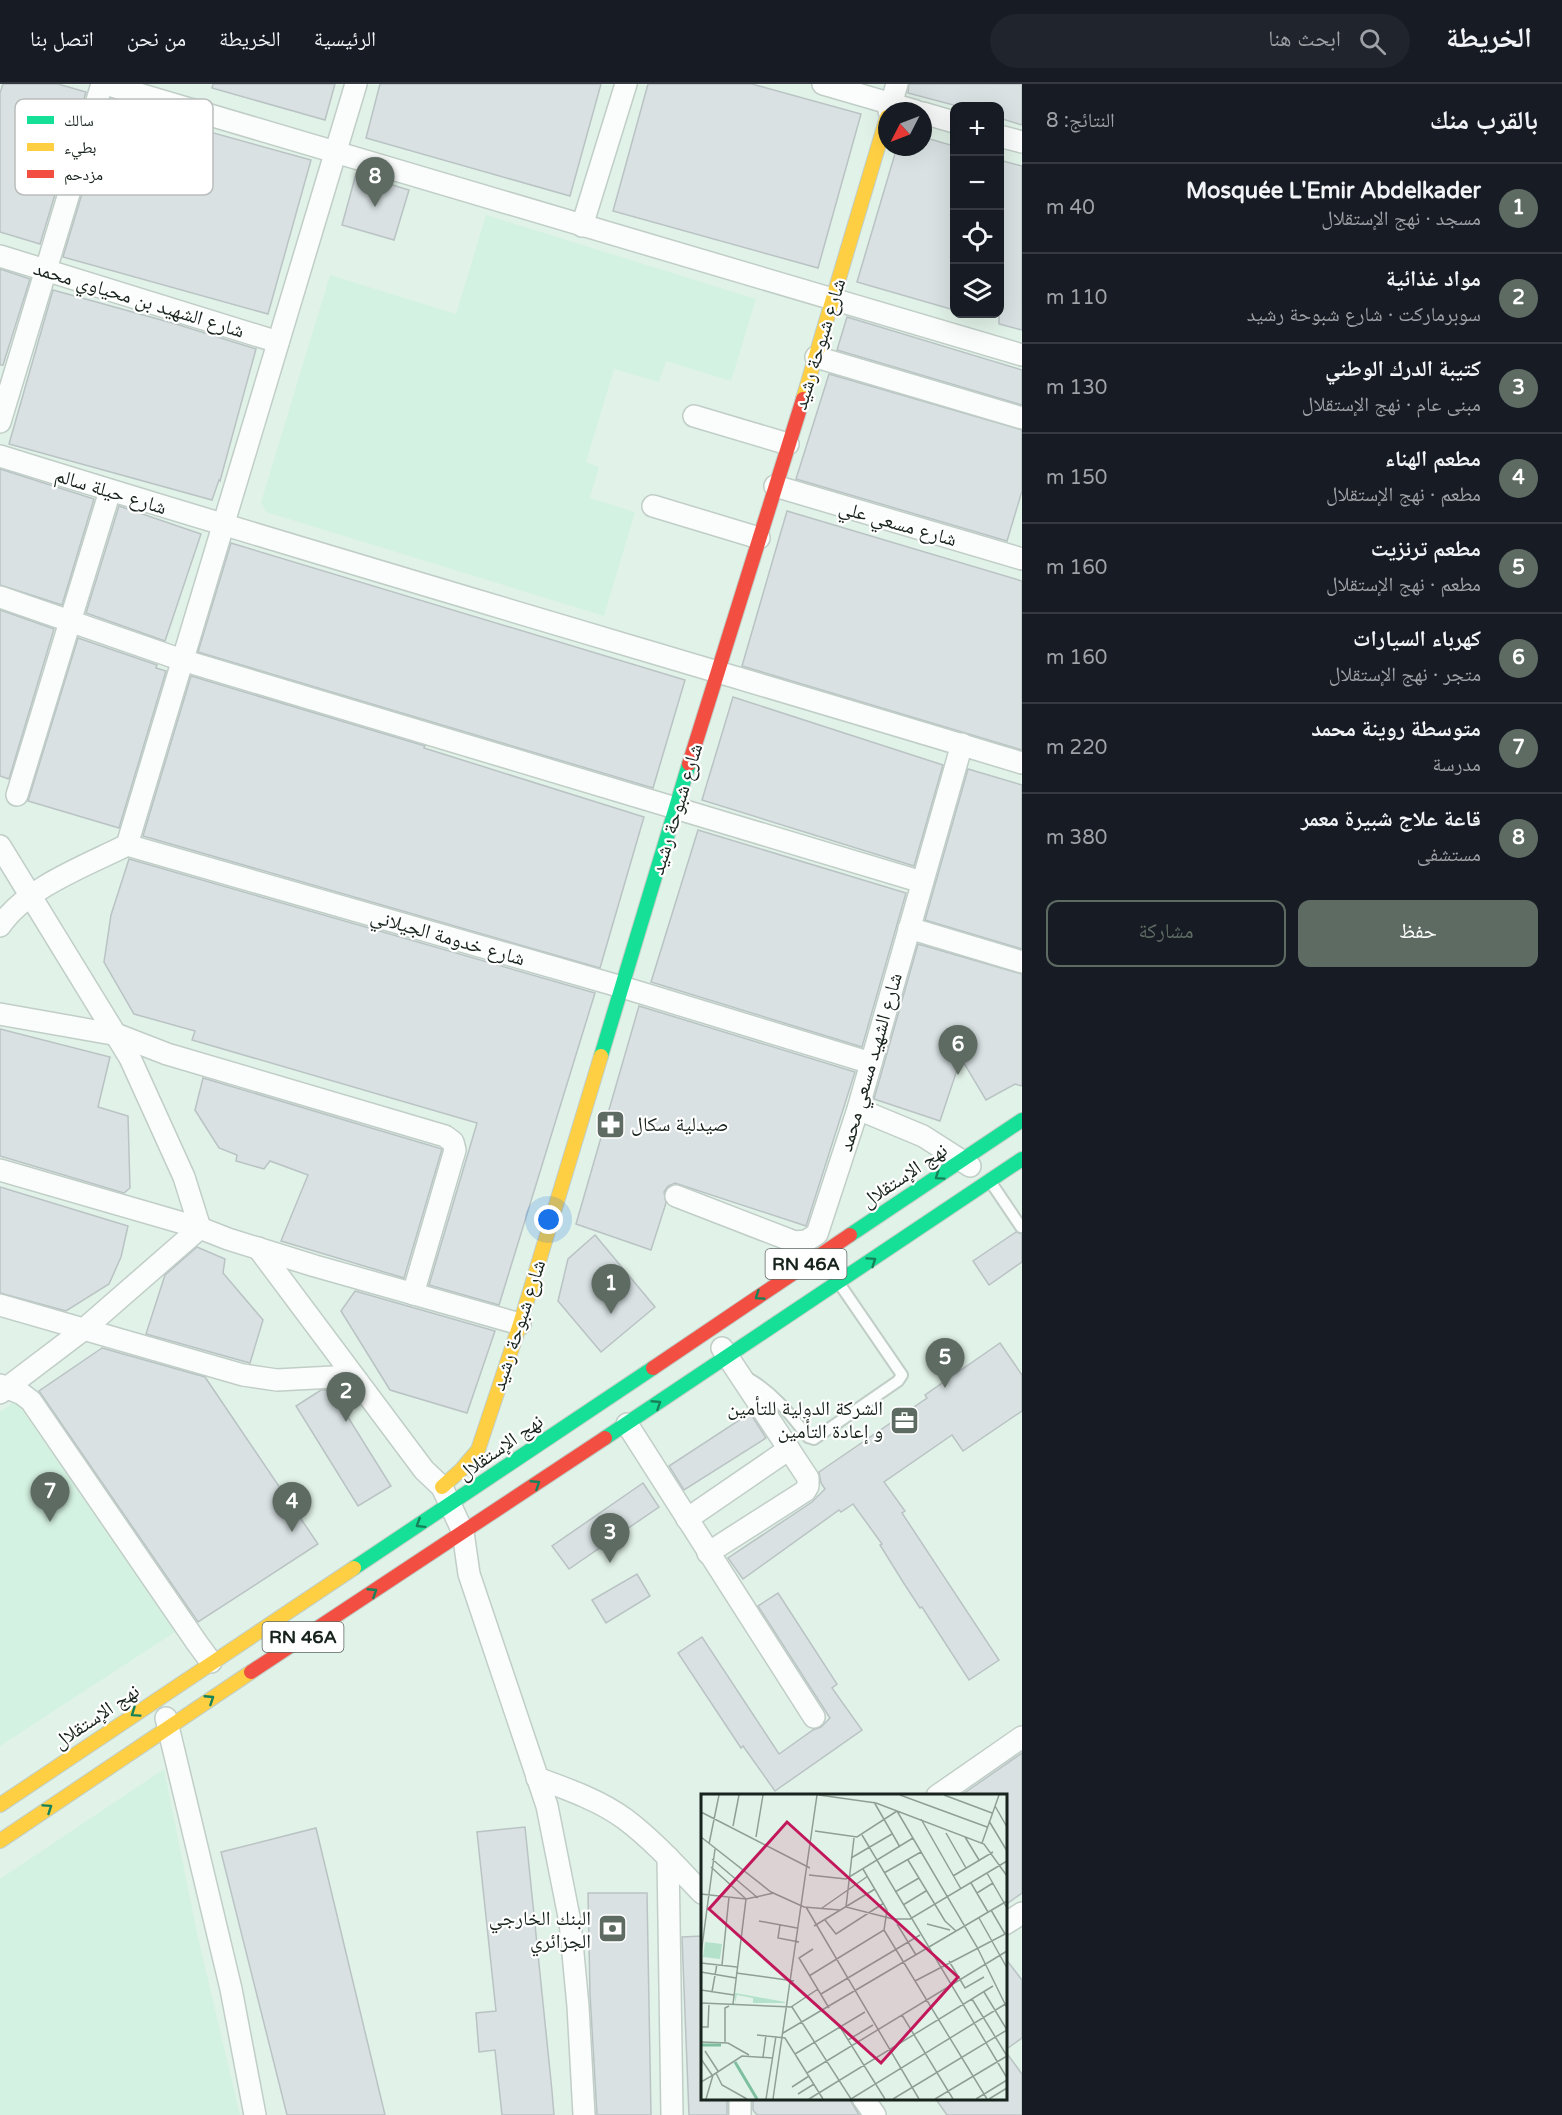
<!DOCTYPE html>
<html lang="ar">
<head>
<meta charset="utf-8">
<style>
  body { margin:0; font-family:"Varela Round","Noto Naskh Arabic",sans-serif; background:#20242c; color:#f1f3f6; direction:rtl }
  .controls { position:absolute; right:18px; top:18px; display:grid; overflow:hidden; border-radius:12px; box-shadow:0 6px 24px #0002 }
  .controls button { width:54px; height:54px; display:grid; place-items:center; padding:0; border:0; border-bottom:2px solid #363941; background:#171b24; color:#f1f3f6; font:30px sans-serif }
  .compass { position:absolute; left:878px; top:18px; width:54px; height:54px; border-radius:50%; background:#171b24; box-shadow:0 6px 24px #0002; rotate:228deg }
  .you { position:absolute; left:549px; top:1136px; width:21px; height:21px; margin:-15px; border:4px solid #fff; border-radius:50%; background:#1a73e8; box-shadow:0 0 0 9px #1a73e833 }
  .badge { display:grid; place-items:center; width:39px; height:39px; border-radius:50%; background:#5e6b63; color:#fff; font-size:20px; font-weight:700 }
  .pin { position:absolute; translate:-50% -50px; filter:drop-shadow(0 2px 3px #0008) }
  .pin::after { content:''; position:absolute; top:32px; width:21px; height:18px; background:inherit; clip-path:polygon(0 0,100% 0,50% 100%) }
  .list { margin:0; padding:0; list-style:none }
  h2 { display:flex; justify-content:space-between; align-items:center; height:78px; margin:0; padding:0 24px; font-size:26px }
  h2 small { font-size:20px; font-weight:400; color:#9ea1a6 }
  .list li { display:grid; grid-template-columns:39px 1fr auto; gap:18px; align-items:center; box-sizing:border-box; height:90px; padding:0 24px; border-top:2px solid #363941 }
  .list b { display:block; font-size:22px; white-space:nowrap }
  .list p { margin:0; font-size:20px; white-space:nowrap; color:#9ea1a6 }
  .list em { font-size:20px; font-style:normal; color:#9ea1a6 }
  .actions { display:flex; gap:12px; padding:18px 24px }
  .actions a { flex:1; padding:14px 0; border:2px solid #5e6b63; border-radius:12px; text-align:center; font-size:21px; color:#5e6b63 }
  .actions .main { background:#5e6b63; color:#fff }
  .icon { flex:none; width:33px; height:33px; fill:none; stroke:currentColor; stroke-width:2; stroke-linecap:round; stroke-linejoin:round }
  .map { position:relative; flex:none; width:1022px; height:2031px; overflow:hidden; direction:ltr }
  header { display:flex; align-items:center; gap:36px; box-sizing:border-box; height:84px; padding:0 30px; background:#171b24; border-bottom:2px solid #363941 }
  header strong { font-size:28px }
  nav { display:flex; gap:33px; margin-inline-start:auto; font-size:21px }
  .search { width:420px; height:54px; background:#20242c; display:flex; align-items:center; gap:15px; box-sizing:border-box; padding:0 21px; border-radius:33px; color:#9ea1a6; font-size:22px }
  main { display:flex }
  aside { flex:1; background:#171b24 }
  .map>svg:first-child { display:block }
</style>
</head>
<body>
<header>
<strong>الخريطة</strong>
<div class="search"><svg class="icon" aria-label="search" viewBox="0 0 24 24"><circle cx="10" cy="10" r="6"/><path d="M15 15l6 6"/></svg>ابحث هنا</div>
<nav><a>الرئيسية</a><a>الخريطة</a><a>من نحن</a><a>اتصل بنا</a></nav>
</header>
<main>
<aside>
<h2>بالقرب منك<small>النتائج: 8</small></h2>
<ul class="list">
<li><span class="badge">1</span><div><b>Mosquée L'Emir Abdelkader</b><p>مسجد · نهج الإستقلال</p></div><em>40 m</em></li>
<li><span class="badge">2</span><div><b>مواد غذائية</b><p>سوبرماركت · شارع شبوحة رشيد</p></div><em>110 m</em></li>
<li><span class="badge">3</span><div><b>كتيبة الدرك الوطني</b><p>مبنى عام · نهج الإستقلال</p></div><em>130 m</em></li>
<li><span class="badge">4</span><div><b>مطعم الهناء</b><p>مطعم · نهج الإستقلال</p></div><em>150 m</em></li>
<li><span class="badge">5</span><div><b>مطعم ترنزيت</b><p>مطعم · نهج الإستقلال</p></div><em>160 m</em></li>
<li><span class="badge">6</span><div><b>كهرباء السيارات</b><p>متجر · نهج الإستقلال</p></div><em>160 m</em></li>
<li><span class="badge">7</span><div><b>متوسطة روينة محمد</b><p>مدرسة</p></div><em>220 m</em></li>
<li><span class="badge">8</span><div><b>قاعة علاج شبيرة معمر</b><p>مستشفى</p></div><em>380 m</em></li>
</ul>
<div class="actions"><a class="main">حفظ</a><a>مشاركة</a></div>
</aside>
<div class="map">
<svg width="1022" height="2031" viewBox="0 0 1022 2031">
  <rect width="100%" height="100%" fill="#e1f2e8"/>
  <g fill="#d4f2e1">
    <path d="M486,131l270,84 -25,82 -65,-20 -7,21 -45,-13 -28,93 13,5 -9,31 45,14 -31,104 -338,-104 -5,-10 69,-227 126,39z"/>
    <path d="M16,1317l159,231 -175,114v-334z"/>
    <path d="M164,1685l33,164 43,182h-240v-236z"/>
  </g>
  <g fill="#d9e1e2" stroke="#bac3c4" stroke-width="1.5">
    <path d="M3,0h55l28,8 -46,152 -40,-12v-139z"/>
    <path d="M213,0h122l-10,36 -113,-32z"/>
    <path d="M380,0h221l-31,112 -204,-58z"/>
    <path d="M648,0h104l109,30 -43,154 -205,-57z"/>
    <path d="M909,0h113v41l-23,-7v-12h-42l-49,-13z"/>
    <path d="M109,20l202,56 -43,154 -205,-57z"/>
    <path d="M923,53l31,9v164l-97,-28 40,-135h26z"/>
    <path d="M999,76l23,6v164l-23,-6z"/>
    <path d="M356,90l53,16 -15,50 -52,-15z"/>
    <path d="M0,185l30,10 -27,86h-3z"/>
    <path d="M53,206l123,34 80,25 -36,132 -1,-1 -7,20 -203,-56z"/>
    <path d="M847,233l175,53v35l-185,-55z"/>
    <path d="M829,290l193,56v61l-15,50 -211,-62z"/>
    <path d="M0,385l94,30 -32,106 -62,-20z"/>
    <path d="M119,422l82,28 -36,107 -79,-28z"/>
    <path d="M787,427l235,70v169l-280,-84z"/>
    <path d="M231,459l454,137 -32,108 -455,-136z"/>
    <path d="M0,526l54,19 -45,150 -9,-3z"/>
    <path d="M78,554l79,27 -1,3 10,3 -47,157 -91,-27z"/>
    <path d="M191,592l234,70 -1,2 220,69 -44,151 -457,-132z"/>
    <path d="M733,613l210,68 -29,101 -212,-66z"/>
    <path d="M968,685l54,16v164l-97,-29z"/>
    <path d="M698,746l208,63 -44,154 -211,-65z"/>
    <path d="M129,775l466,134 -96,312 -70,-20 48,-162 -285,-83 3,-9 -61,-17 -30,-52 7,-47z"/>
    <path d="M918,860l104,30v112l-7,-2 -29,16 -25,-42 -21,63 -66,-22z"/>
    <path d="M639,922l216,66 -49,154 -131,-43 -7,3 -4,6 2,11 -15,47 -75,-26z"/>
    <path d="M0,945l110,28 -12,50 30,9 2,72 -6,5 -124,-37z"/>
    <path d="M203,994l239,71 -38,129 -123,-37 27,-66 -38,-14 -6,8 -28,-8 1,-6 -18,-7 -24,-38z"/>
    <path d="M0,1103l128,39 -7,31 -12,27 -43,27 -66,-18z"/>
    <path d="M1016,1148l6,2v28l-33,23 -16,-24z"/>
    <path d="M595,1151l60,72 -54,45 -43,-51 10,-42z"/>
    <path d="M197,1163l28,12 -2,14 40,47 -13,43 -104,-29 19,-59z"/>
    <path d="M355,1207l140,40 -28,82 -77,-23 -49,-79z"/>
    <path d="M1000,1259l22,32v36l-59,40 -11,-16 -68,47 21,29 -3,2 97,147 -30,20 -47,-73 -2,1 -17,-26 -23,-37 2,-1 -29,-40 -12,8 -2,-2 -96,69 -15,-21 84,-56 13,-13 -4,-6 -2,-11 108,-74 -2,-3z"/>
    <path d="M102,1264l103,29 113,167 -120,78 -159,-231z"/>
    <path d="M321,1306h10l60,96 -33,20 -62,-100z"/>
    <path d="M750,1329l16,25 -82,52 -15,-24z"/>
    <path d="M643,1399l16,24 -90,62 -17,-23z"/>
    <path d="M637,1490l13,22 -44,27 -14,-23z"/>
    <path d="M778,1509l59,91 -5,4 30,42 -87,61 -32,-45 -2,2 -63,-95 24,-16 77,117 34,-24 8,-3 9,-9 -72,-112z"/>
    <path d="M1022,1669v140l-17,12v-109h-45z"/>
    <path d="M525,1743l27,264 2,24h-52l-7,-65 -16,2 -3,-39 20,-2 -19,-179z"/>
    <path d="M316,1744l69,287h-98l-66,-263z"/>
    <path d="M588,1809h59l4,222h-54l-7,-121z"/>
    <path d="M702,1852v162h25v17h-38l-7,-178z"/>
    <path d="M1005,1874l17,22v58l-17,12z"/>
    <path d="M1005,1967l17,23v41h-75l-12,-17h70z"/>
    <path d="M753,2014h96l10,17h-102l-4,-5z"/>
  </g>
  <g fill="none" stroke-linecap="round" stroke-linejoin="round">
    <defs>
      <g id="lane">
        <path d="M992,1100l29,43"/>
        <path d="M748,1294c26,15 42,36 60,59l6,2 84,-58 4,-6 -61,-89"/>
      </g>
      <g id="street">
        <path d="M105,0l917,271"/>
        <path d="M823,0l93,27"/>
        <path d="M889,27l8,-27"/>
        <path d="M923,29l31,9"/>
        <path d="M999,52l23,6"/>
        <path d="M582,142l44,-142"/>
        <path d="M0,172l278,86"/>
        <path d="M816,273l206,61"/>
        <path d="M694,332l94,28"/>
        <path d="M0,338l102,-338"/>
        <path d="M0,372c340,106 682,204 1022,307"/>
        <path d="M775,402l247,73"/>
        <path d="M653,422l106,32"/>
        <path d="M0,513l182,63 740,222"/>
        <path d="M17,711l93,-304"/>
        <path d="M127,761l229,-761"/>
        <path d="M0,762l130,212 54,119 16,51 -117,102 -83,63"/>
        <path d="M0,842c27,-39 85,-60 127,-81l495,142 249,76"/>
        <path d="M909,844l113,34"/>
        <path d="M0,930l118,21 49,19 278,82 8,6 2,8 -42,144"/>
        <path d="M858,1025l65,27 47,30"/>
        <path d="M0,1086l200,58 28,11 87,27 205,58"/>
        <path d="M676,1112l119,46 11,-1 11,-7 41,-125 104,-365"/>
        <path d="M258,1164l166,222 18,17 21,45 6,42 78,232 23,116 8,84 6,109"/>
        <path d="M0,1221l243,70 34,5 75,-4"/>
        <path d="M0,1301l22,9 9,7 166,242 14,19"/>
        <path d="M627,1340l187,293"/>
        <path d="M687,1435l102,-70"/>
        <path d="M708,1469l97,-62 3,-5v-8l-86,-130"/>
        <path d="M166,1634l65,271 24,126"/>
        <path d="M537,1694c30,11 62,22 88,41 28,21 53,49 77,74"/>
        <path d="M937,1712l85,-59"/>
        <path d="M668,1773l4,258"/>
        <path d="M1005,1840l17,-11"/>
        <path d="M863,2014l12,17"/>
        <path d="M740,2031v-17"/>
      </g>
      <g id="fast">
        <path d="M601,972l88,-292"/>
        <path d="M850,1151l172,-115"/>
        <path d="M605,1354l417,-279"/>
        <path d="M354,1484l299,-200"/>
      </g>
      <g id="slow">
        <path d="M803,315l84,-282"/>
        <path d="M442,1403l19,-17 17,-20 42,-126 81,-268"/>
        <path d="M0,1721l354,-237"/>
        <path d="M0,1757l251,-169"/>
      </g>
      <g id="jam">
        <path d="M689,680l114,-365"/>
        <path d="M653,1284l197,-133"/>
        <path d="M251,1588l354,-234"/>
      </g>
    </defs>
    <use href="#lane" stroke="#c1cec7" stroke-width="14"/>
    <use href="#street" stroke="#c1cec7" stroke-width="24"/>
    <use href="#fast" stroke="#c1cec7" stroke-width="16"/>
    <use href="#slow" stroke="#c1cec7" stroke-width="16"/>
    <use href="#jam" stroke="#c1cec7" stroke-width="16"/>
    <use href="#lane" stroke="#fafdfc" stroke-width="10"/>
    <use href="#street" stroke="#fafdfc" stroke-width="21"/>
    <use href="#fast" stroke="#16e098" stroke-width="14"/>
    <use href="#slow" stroke="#ffcf43" stroke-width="14"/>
    <use href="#jam" stroke="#f24e42" stroke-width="14"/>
  </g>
  <defs><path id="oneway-chevron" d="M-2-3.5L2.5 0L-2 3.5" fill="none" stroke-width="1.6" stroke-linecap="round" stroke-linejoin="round" transform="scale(1.5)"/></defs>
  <g stroke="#16825a">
    <use href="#oneway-chevron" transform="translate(939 1092) rotate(146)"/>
    <use href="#oneway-chevron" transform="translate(872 1177) rotate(-34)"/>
    <use href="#oneway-chevron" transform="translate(759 1212) rotate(146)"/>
    <use href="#oneway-chevron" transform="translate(657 1320) rotate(-33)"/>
    <use href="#oneway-chevron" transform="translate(536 1400) rotate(-33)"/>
    <use href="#oneway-chevron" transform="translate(420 1440) rotate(148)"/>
    <use href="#oneway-chevron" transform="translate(373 1508) rotate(-33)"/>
    <use href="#oneway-chevron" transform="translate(210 1615) rotate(-33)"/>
    <use href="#oneway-chevron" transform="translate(135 1629) rotate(146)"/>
    <use href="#oneway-chevron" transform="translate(48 1724) rotate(-34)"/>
  </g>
  <defs>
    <symbol id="pharmacy-square" viewBox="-11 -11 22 22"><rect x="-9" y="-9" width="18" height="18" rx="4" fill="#5e6b63" stroke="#fff"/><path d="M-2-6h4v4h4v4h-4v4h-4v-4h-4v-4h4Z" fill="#fff"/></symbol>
    <symbol id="office-square" viewBox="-11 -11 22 22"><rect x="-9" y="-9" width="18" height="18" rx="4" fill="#5e6b63" stroke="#fff"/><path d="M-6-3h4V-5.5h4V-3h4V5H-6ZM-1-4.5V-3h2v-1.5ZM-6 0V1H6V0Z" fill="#fff"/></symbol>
    <symbol id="bank-square" viewBox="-11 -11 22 22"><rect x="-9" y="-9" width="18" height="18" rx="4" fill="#5e6b63" stroke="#fff"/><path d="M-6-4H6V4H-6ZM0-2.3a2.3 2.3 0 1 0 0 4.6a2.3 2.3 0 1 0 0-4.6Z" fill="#fff"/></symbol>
  </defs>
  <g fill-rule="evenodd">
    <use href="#pharmacy-square" x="594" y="1024" width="33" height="33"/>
    <use href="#office-square" x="888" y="1320" width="33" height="33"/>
    <use href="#bank-square" x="596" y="1828" width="33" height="33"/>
  </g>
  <g text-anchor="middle" stroke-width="4.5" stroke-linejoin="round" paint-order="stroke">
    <g fill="#fff" stroke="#5d6560" stroke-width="1.5">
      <rect x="765.5" y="1165" width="81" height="30" rx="4.5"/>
      <rect x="262.5" y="1538" width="81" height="30" rx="4.5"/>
    </g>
    <g font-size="18" font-weight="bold" fill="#17231c">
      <text x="806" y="1186">RN 46A</text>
      <text x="303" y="1559">RN 46A</text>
    </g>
    <g font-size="20" fill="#17231c" stroke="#fff">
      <text transform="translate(139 215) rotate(17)" y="7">شارع الشهيد بن محياوي محمد</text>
      <text transform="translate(819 260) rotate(-73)" y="7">شارع شبوحة رشيد</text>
      <text transform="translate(111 407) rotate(17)" y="7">شارع حيلة سالم</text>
      <text transform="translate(898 439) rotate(16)" y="7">شارع مسعي علي</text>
      <text transform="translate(676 725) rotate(-73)" y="7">شارع شبوحة رشيد</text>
      <text transform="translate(448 853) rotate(16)" y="7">شارع خدومة الجيلاني</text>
      <text transform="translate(870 978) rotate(-74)" y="7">شارع الشهيد مسعي محمد</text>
      <text transform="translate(904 1091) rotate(-34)" y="7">نهج الإستقلال</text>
      <text transform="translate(518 1241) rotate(-72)" y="7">شارع شبوحة رشيد</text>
      <text transform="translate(500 1363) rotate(-35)" y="7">نهج الإستقلال</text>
      <text transform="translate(96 1632) rotate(-34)" y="7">نهج الإستقلال</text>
    </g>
    <g font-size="20" fill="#17231c" stroke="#fff" text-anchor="end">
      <text x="631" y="1047" text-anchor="start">صيدلية سكال</text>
      <text x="883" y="1331">الشركة الدولية للتأمين<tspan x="883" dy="23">و إعادة التأمين</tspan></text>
      <text x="591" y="1841">البنك الخارجي<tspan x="591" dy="23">الجزائري</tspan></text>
    </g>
  </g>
  <g transform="translate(701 1710)">
    <rect width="306" height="306" fill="#e1f2e8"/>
    <path d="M4,148l17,2 -2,15 -17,-2zM34,199l50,9v1h-32v-5l-16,-3 -2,8z" fill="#b4e1c9"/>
    <path fill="none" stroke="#7ebfa0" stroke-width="3" d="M0,251h20M34,268l22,37"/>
    <path fill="none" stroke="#909f96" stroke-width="1.5" d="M118,1l57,8 108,41 23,32M199,1l87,32M243,1l48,18M173,8l26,45M294,12l12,21M196,17l80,136 30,61M0,18l109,56M220,25l40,70M288,27l18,30M32,32l6,-31M114,37l42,6 40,-26M245,39l20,35M161,41l145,243M0,43l70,55 33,15 36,3M55,43l7,-42M264,43l14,23M153,44l-8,69 47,12h17l97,-58M281,49l17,-48M8,50l10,-49M150,64l41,-24M11,65l46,39M207,66l37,61 11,10M10,73l35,32 -13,105M183,79l37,-21M286,79l20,35M108,81l37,4 67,-41M252,82l40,-24M270,89l17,29M194,98l24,-14M276,99l16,-10M0,100l45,5 28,-6M202,111l23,-14M105,113l113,192M121,114l46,-32M290,116l14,24M278,124l28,50M124,126l11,14 48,-31M58,127l38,7M196,130l19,31M226,130l23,6M79,131l-2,13 21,4M113,132l61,-37M183,136l103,169M112,155l-14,9 30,50M0,160l14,-105M248,167l16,27 19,-11M0,169l36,4M21,171l7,-68M0,178l35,6M35,179l58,8M108,182l75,-46 3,-20 -24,-41M214,187l92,-48M0,196l33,5M11,198l5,-28M283,198l23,38M120,200l99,-59M271,205l35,57M0,209l90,4 27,-18M91,213l59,92 156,-96M201,221l51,84M0,233h7l1,-24M139,233l45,72M82,239l224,-132M56,241l28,3 38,61M147,246l25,-15M0,248l27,1 21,12M24,248v-34l4,-2M4,257l13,20M94,260l70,-42M62,263l3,-22M0,265l11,16M15,279l6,12 25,14M106,279l200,-122M12,281l29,-19 31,2M0,288l12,-7 -7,24M91,293l17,-11M97,300l16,-10M65,305l10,-63M72,305l44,-304M108,305l184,-113M192,305l114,-69M234,305l72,-43M275,305l31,-19M288,305l18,-11"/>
    <path fill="#c2185b" fill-opacity="0.15" stroke="#c2185b" stroke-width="3" d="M86,28l171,155 -77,86 -172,-154z"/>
    <rect width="306" height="306" fill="none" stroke="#17231c" stroke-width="3"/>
  </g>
  <rect x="15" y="15" width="198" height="96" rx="9" fill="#fff" stroke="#b9bdbb" stroke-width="1.5"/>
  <rect x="27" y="32" width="27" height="8" fill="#16e098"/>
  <rect x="27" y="59" width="27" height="8" fill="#ffcf43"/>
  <rect x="27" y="86" width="27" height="8" fill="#f24e42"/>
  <g font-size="16" fill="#17231c">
    <text x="64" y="42">سالك</text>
    <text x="64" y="69">بطيء</text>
    <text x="64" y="96">مزدحم</text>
  </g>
</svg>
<div class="controls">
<button>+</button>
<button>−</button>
<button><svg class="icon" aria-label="locate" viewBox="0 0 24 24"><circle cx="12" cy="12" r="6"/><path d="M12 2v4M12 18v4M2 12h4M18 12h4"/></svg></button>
<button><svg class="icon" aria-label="layers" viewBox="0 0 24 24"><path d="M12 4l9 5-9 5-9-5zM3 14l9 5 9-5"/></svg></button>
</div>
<svg class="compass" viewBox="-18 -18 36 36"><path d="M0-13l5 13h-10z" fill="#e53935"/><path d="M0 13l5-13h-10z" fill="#9ea1a6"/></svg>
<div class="you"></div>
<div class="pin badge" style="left:611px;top:1230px">1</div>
<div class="pin badge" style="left:346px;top:1338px">2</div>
<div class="pin badge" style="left:610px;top:1479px">3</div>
<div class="pin badge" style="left:292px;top:1448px">4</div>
<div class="pin badge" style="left:945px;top:1304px">5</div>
<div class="pin badge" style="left:958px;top:991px">6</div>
<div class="pin badge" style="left:50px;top:1438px">7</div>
<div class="pin badge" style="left:375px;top:123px">8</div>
</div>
</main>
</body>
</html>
